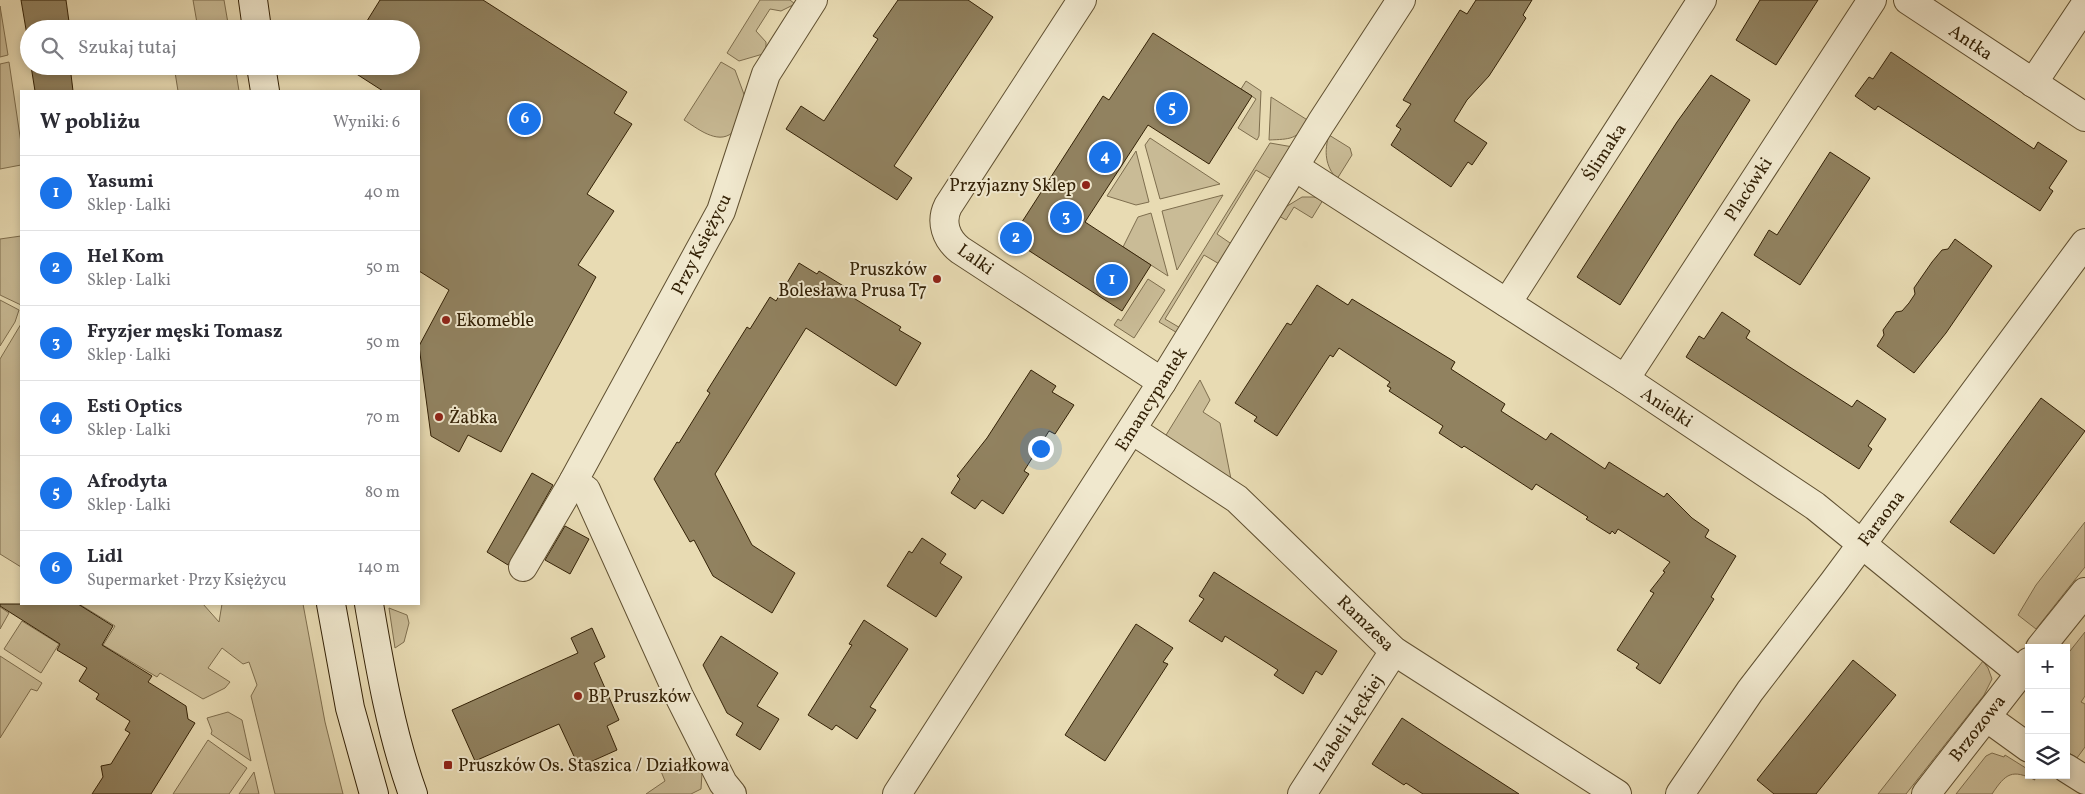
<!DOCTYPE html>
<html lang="pl">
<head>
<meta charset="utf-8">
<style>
  body { margin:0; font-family:Vollkorn,serif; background:#f2f2f3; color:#2b2b33 }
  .controls { position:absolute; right:15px; bottom:15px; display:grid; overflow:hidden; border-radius:0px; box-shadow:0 2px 8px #0003 }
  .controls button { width:45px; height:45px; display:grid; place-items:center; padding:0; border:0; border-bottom:1px solid #e1e1e2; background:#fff; color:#2b2b33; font:25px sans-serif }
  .you { position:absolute; left:1040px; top:448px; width:18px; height:18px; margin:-12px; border:4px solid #fff; border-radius:50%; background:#1a73e8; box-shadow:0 0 0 8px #1a73e833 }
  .badge { display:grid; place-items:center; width:32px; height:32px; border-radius:50%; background:#1a73e8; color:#fff; font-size:16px; font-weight:700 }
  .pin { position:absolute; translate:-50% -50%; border:2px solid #fff; box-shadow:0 1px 5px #0006 }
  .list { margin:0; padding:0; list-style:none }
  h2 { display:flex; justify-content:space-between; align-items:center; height:65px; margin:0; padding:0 20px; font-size:21px }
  h2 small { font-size:16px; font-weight:400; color:#7c7c81 }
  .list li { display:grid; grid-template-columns:32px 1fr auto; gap:15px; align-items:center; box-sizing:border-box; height:75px; padding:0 20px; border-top:1px solid #e1e1e2 }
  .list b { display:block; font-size:19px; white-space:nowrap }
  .list p { margin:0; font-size:16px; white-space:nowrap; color:#7c7c81 }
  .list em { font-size:16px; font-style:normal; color:#7c7c81 }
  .icon { flex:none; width:28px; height:28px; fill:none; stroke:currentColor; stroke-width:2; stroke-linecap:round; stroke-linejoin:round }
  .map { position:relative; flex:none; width:2085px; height:794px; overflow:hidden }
  .search { position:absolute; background:#fff; box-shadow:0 2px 8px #0003; left:20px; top:20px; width:400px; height:55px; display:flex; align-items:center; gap:12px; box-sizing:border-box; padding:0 18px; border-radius:28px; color:#7c7c81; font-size:19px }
  .panel { position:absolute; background:#fff; box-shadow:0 2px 8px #0003; left:20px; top:90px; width:400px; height:515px; border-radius:0px }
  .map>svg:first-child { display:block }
</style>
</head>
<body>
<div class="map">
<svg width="2085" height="794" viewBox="0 0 2085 794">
  <rect width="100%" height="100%" fill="#e8dbb3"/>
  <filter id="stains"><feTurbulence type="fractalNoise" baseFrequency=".004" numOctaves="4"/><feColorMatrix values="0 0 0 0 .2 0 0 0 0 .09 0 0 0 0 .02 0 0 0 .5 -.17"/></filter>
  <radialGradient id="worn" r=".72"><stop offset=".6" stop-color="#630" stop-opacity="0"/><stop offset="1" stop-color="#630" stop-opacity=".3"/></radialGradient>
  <g fill="#c9bb96" stroke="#7e6e4e">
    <path d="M193,0h31l5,29h-61l-1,-7 9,-1 2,6 19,-4z"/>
    <path d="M760,0h30l5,4 -14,7 -11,-2 -14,22 10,11v9l-3,3 -24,7 -12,-8z"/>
    <path d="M0,6l8,49 -8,2z"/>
    <path d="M9,62l12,81v22l-21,4v-105z"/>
    <path d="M721,62l14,8 10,27 -13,36c-15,12 -35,-5 -48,-13z"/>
    <path d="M174,66h61l4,25h-61z"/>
    <path d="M1246,81l15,10 -2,45 -2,4 -19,-12 18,-29 -15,-10z"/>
    <path d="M1271,97l38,24c-12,19 -19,18 -40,19z"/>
    <path d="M1329,135l21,13 2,7 -15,24c-12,-13 -13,-28 -8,-44z"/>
    <path d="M1150,138l70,46 -60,15 -15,-54z"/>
    <path d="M1270,143l23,4 -20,33 -17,-10 -39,64 16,11 -12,20 -17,-10 -39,64 17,10 -3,5 -20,-12z"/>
    <path d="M1136,151l13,51 -13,3 -29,-9z"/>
    <path d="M1223,195l-46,75 -15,-59z"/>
    <path d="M1302,197h12l9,3 -11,18 -18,-11 -8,13 -7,-4 5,-8z"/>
    <path d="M1151,213l17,63 -45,-29 15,-30z"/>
    <path d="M21,236v69l-21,-10v-56z"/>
    <path d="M1148,279l17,11 -31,48 -20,-13 4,-6 3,2z"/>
    <path d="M0,300l19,10 -4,12 -15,24z"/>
    <path d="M21,324v243l-21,-13v-195z"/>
    <path d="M1200,380l10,20 -7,12 17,11 11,56 -2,4 -66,-43z"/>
    <path d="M2085,522v45l-49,62 -18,-14 18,-30z"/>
    <path d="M79,604h124l16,18 3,-18h81l22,118 18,72h-68l-24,-98 6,-11 -8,-23 -6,2 -21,-16 -14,20 22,14 -5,6 -22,11 -43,-26 -3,4 -54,-32 12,-19z"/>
    <path d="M0,607l9,6 -9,16z"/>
    <path d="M389,608l18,7 2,8 -5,19 -9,6z"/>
    <path d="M22,621l37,23 -18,29 -37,-24z"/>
    <path d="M2085,632v64l-4,6 4,2v43l-8,11 -11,-7v-95z"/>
    <path d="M0,656l42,27 -5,8 -6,-2 -31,49z"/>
    <path d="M1983,661l5,7 4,11 -8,16 -78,99h-28z"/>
    <path d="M228,712l14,8 9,41 -40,-27 1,-3 -5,-13z"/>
    <path d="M208,740l39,28 -18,26h-56z"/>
    <path d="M1992,753l12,4 1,-2 24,15v5h4l2,5c-23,-11 -29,-7 -43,14h-36l30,-38z"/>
    <path d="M698,761l4,12 -1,16 -10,5h-45l19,-13 -5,-12 12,-3 3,6z"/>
    <path d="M254,772l5,22h-20z"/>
  </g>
  <g fill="#918260" stroke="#332106">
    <path d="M21,0h45l4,29h-41v18z"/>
    <path d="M380,0h103l144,92 -13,21 18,11 -45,70 27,17 -36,54 18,12 -95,175 -33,-17 -9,17 -28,-16 -12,-90 30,-56 -30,-19v-180h-36l-39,-25h67v-37h-49z"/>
    <path d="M898,0h70l25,17 -99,149 18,12 -15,22 -111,-71 15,-23 23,15 54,-82 -5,-3z"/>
    <path d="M1476,0h56l-9,15 3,3 -17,27 -20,31 -22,24 -13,21 33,22 -15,22 -4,-3 -17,25 -60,-42 10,-16 -5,-3 15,-22 -8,-4 57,-90 7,4z"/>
    <path d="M1760,0h58l-42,65 -40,-25z"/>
    <path d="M1153,33l99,63 -43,68 -61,-39 -63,97 66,43 -29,46 -111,-72 92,-143 6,4z"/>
    <path d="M1891,52l143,97 4,-7 29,19 -18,27 4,3 -13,20 -162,-105 -3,4 -20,-14 14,-19 4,2z"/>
    <path d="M31,66h39l3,25h-38z"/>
    <path d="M1711,75l39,25 -130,205 -43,-28 100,-155z"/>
    <path d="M1830,152l40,26 -70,107 -46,-30 15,-25 8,5z"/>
    <path d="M1955,239l37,27 -46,67 -32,40 -37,-27 7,-11 -1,-5 13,-18 6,-1 7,-8 6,-9 -1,-6 18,-26 10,-12 6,-1z"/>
    <path d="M799,263l18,11 2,-3 31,19 -3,4 54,33 -2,3 22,13 -25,43 -90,-58 -91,146 37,71 43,28 -23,40 -59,-37 -19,-36 -4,2 -36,-63 23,-37 2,1 31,-50 -3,-2 40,-64 3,2 20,-32 6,4z"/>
    <path d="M1317,285l31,20 4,-6 103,63 -4,7 54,35 -4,7 45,29 5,-7 54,36 4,-7 55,35 3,-4 25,25 17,12 -4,7 31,19 -25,41 3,2 -54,85 -24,-16 3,-4 -22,-14 37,-57 -4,-2 15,-19 -2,-1 7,-9 -52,-33 -3,5 -3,-3 -2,3 -24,-15 2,-2 -52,-33 -4,6 -68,-44 -2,2 -23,-15 4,-7 -54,-35 2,-3 -4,-2 3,-4 -51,-34 -6,9 -3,-2 -53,81 -23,-15 3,-4 -22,-14 52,-80 4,2z"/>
    <path d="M1722,312l28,19 -4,7 42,28 64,41 5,-7 29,19 -18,27 4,3 -13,20 -173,-112 13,-21 5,3z"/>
    <path d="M1031,370l25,16 -4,6 22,13 -19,29 -6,-3 -25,40 5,3 -26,40 -21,-14 -7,9 -24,-16 9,-14 -3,-3 30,-38z"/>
    <path d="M2041,398l44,33 -91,123 -44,-32z"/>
    <path d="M532,473l21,12 -45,80 -21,-13z"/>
    <path d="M565,526l24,13 -19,35 -25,-14z"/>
    <path d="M922,538l24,16 -6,9 22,14 -26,40 -49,-31 22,-35 3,2z"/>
    <path d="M1214,572l123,79 -15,24 -6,-4 -13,23 -29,-19 4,-5 -53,-34 -3,6 -33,-21 15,-22 -5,-3z"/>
    <path d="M0,604h78l35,22 -11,19 50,31 -4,6 38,24 2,13 7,4 -44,71h-59l11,-17 -2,-11 10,-2 19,-31 -5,-3 5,-9 -34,-22 3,-5 -20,-13 8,-13 -30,-18 3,-6 -60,-38z"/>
    <path d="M864,620l44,29 -38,58 6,3 -19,29 -21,-14 -4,5 -24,-15 44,-70 -3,-1z"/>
    <path d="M1136,624l37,24 -10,14 5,2 -63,97 -40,-26z"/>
    <path d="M592,628l13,29 -11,6 25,57 -12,6 10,24 -38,17 -20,-43 -84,37 -23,-51 126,-57 -7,-15z"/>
    <path d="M721,636l57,37 -21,33 22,13 -19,31 -24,-15 7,-12 -16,-10 -24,-48z"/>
    <path d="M1853,660l43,35 -80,99h-42l-17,-14z"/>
    <path d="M1402,718l41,27 76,49h-96l-17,-11 -2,2 -32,-21z"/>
  </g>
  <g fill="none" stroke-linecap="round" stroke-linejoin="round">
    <defs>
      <g id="minor">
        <path d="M1082,0l-134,206c-8,16 -2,33 12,44l202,132"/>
        <path d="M1908,0l177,117"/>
        <path d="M2033,83l52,-78"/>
        <path d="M1295,167l330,212 190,127 205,167"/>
        <path d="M1507,303l195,-303"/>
        <path d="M1625,379l247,-379"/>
        <path d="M1132,430l105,69 157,152 223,143"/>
        <path d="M573,482l13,8 93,206 44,87 9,11"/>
        <path d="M523,567l50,-85 148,-271 45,-137 47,-74"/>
        <path d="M1986,717l43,31"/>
        <path d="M2066,768l19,12"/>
        <path d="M897,794l265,-412 159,-259 80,-123"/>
        <path d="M1302,794l92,-143"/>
        <path d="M1680,794l70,-103 83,-108 252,-340"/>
      </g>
      <g id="tertiary">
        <path d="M2040,648l45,-56"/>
        <path d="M1926,794l103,-132"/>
      </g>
      <g id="secondary">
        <path d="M253,0l4,29"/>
        <path d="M261,66l4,25"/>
        <path d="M331,604l19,104 24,86"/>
        <path d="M369,604c11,64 22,129 44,190"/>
      </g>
    </defs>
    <use href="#minor" stroke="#605031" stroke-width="30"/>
    <use href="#tertiary" stroke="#605031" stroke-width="30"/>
    <use href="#secondary" stroke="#332106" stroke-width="30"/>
    <use href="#minor" stroke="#f0e8ce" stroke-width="28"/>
    <use href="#tertiary" stroke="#f0e8ce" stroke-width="28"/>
    <use href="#secondary" stroke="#f0e8ce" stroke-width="28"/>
  </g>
  <g fill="#8f2418" stroke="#f0e8ce" stroke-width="2">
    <circle cx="1086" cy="185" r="5"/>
    <circle cx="937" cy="279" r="5"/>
    <circle cx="446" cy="320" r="5"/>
    <circle cx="439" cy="417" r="5"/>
    <circle cx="578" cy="696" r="5"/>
    <rect x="443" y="760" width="10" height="10" rx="2.5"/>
  </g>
  <g text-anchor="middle" stroke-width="4" stroke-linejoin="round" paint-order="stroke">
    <g font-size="18" fill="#332106" stroke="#f0e8ce">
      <text transform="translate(1971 42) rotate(34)" y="6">Antka</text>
      <text transform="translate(1604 152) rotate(-57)" y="6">Ślimaka</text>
      <text transform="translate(1748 189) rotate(-57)" y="6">Placówki</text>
      <text transform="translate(701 244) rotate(-63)" y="6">Przy Księżycu</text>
      <text transform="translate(976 259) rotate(35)" y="6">Lalki</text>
      <text transform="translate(1151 399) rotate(-58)" y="6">Emancypantek</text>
      <text transform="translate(1667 407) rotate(33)" y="6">Anielki</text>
      <text transform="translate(1881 518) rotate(-53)" y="6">Faraona</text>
      <text transform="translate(1366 623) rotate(44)" y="6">Ramzesa</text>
      <text transform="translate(1348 723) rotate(-57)" y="6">Izabeli Łęckiej</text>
      <text transform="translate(1977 728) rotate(-52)" y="6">Brzozowa</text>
    </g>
    <g font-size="18" fill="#332106" stroke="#f0e8ce" text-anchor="start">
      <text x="1076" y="191" text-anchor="end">Przyjazny Sklep</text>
      <text x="927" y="275" text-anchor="end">Pruszków<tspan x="927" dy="21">Bolesława Prusa T7</tspan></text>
      <text x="456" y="326">Ekomeble</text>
      <text x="449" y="423">Żabka</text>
      <text x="588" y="702">BP Pruszków</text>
      <text x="458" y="771">Pruszków Os. Staszica / Działkowa</text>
    </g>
  </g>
  <rect width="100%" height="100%" filter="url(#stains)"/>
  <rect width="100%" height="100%" fill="url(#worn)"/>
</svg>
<div class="controls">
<button>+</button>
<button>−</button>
<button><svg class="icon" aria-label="layers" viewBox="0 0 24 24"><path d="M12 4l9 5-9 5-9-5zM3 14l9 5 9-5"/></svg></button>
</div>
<div class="you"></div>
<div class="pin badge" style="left:1112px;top:280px">1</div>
<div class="pin badge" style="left:1016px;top:238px">2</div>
<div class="pin badge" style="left:1066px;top:217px">3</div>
<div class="pin badge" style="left:1105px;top:157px">4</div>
<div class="pin badge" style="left:1172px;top:108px">5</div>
<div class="pin badge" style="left:525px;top:119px">6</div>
<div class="search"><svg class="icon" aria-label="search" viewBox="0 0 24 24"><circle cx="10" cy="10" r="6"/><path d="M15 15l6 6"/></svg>Szukaj tutaj</div>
<section class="panel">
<h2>W pobliżu<small>Wyniki: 6</small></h2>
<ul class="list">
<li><span class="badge">1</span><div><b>Yasumi</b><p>Sklep · Lalki</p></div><em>40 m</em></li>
<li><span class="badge">2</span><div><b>Hel Kom</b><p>Sklep · Lalki</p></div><em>50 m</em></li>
<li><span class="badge">3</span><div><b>Fryzjer męski Tomasz</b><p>Sklep · Lalki</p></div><em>50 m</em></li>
<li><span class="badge">4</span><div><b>Esti Optics</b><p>Sklep · Lalki</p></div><em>70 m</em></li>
<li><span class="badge">5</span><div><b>Afrodyta</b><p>Sklep · Lalki</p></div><em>80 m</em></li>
<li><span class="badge">6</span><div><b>Lidl</b><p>Supermarket · Przy Księżycu</p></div><em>140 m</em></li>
</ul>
</section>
</div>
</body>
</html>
